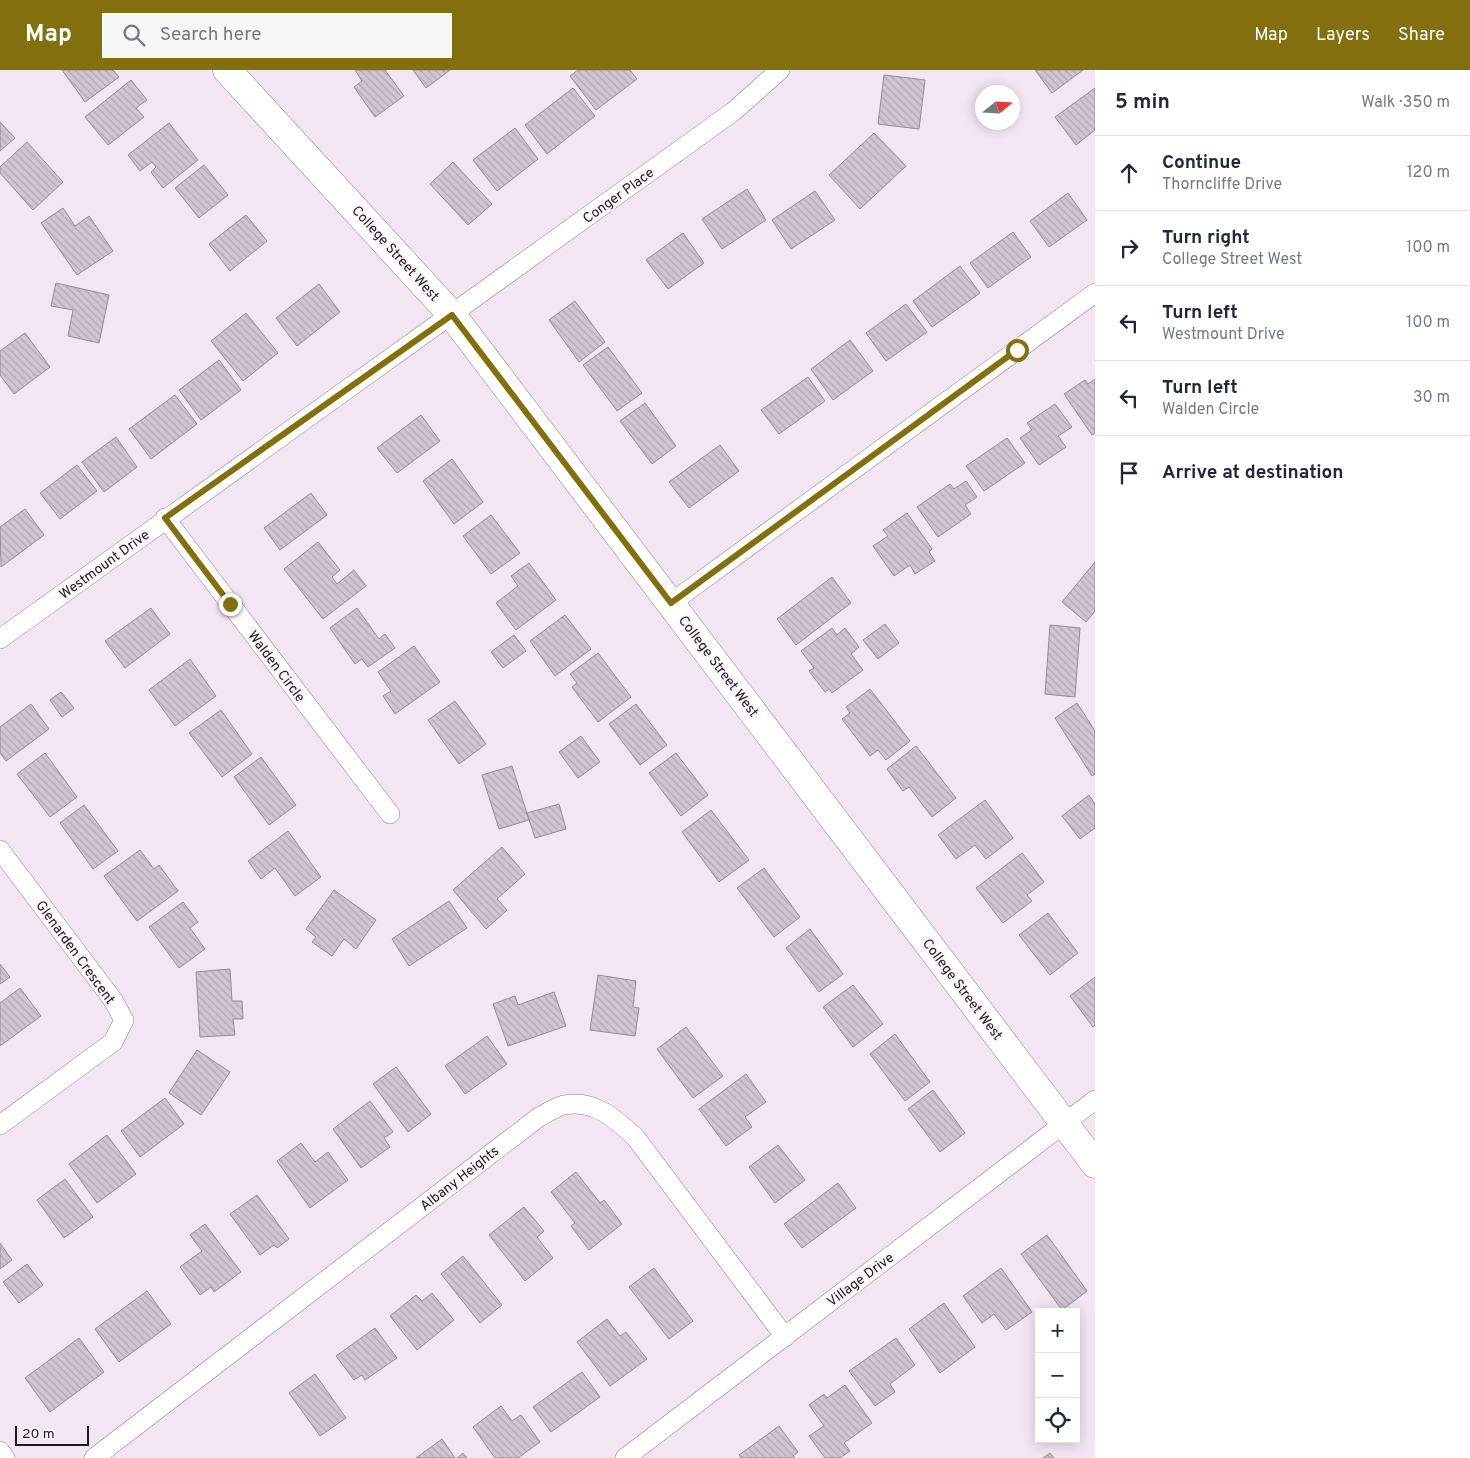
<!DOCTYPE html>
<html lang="en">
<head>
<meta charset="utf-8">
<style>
  body { margin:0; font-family:Overpass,sans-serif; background:#f6f6f7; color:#1f2937 }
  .controls { position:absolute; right:15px; bottom:15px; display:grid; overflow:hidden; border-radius:0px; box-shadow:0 2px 12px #0003 }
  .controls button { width:45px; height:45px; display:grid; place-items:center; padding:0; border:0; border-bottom:1px solid #e0e1e3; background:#fff; color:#1f2937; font:25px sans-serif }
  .compass { position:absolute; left:975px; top:15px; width:45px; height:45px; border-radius:50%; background:#fff; box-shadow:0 2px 12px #0003; rotate:72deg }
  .scale { position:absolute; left:15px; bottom:12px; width:74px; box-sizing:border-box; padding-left:5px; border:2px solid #1c181c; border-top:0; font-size:14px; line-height:18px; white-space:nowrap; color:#1c181c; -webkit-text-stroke:4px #fef4fe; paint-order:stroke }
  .stop { position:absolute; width:15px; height:15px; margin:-11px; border:4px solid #826f0d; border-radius:50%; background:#fff }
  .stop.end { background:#826f0d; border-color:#fff; box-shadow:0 1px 5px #0008 }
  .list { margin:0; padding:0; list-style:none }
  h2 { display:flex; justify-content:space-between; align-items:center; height:65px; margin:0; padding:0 20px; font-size:21px }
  h2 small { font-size:16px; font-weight:400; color:#747a83 }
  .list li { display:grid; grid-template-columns:32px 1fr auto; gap:15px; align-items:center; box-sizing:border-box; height:75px; padding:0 20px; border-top:1px solid #e0e1e3 }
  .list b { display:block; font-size:19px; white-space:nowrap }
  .list p { margin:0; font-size:16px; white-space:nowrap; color:#747a83 }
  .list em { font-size:16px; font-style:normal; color:#747a83 }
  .icon { flex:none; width:28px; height:28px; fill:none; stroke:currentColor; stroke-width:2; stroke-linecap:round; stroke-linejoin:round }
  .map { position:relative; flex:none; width:1095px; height:1388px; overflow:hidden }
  header { display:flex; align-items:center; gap:30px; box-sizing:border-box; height:70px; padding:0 25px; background:#826f0d; color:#fff }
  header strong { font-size:24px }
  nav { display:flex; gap:28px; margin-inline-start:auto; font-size:18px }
  .search { width:350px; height:45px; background:#f6f6f7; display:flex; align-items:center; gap:12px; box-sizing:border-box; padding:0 18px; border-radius:0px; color:#747a83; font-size:19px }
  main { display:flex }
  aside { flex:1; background:#fff }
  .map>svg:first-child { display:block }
</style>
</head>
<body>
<header>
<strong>Map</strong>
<div class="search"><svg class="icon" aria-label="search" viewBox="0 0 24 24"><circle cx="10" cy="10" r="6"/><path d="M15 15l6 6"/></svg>Search here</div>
<nav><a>Map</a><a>Layers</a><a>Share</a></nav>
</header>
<main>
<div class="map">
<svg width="1095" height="1388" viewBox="0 0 1095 1388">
  <defs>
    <pattern id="building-back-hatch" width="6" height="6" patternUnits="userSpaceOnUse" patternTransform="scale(1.25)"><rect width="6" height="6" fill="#d0c5d1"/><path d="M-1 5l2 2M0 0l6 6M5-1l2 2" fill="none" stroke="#b2a8b3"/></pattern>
  </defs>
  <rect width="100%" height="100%" fill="#f2e6f2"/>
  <g fill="url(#building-back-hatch)" stroke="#958a96">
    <path d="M62,0h51l6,7 -34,25z"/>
    <path d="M355,0h30l19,26 -29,21 -21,-30 8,-6z"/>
    <path d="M413,0h37l-24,18z"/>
    <path d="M578,0h52l7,9 -41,31 -26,-34z"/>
    <path d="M1035,0h48l-31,23z"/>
    <path d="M884,5l41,5 -6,49 -41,-5z"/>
    <path d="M131,10l16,20 -11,8 8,9 -36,28 -23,-28z"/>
    <path d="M573,18l22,28 -48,38 -22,-29z"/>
    <path d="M1095,18v42l-19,15 -21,-28z"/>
    <path d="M0,52l15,16 -15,13z"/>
    <path d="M169,53l29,37 -35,28 -12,-16 5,-5 -4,-5 -12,9 -12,-16z"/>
    <path d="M515,58l23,31 -41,32 -24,-31z"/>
    <path d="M874,63l32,33 -46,43 -31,-34z"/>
    <path d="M27,72l36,40 -30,28 -33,-37v-6z"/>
    <path d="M453,92l39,42 -24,21 -38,-41z"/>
    <path d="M204,95l24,30 -29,23 -24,-30z"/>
    <path d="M747,119l19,31 -44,29 -20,-30z"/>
    <path d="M815,121l20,29 -44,29 -19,-29z"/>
    <path d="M1068,123l19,27 -38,27 -19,-26z"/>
    <path d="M63,138l12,18 14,-10 24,35 -36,24 -36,-52z"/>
    <path d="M246,145l21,26 -37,30 -21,-27z"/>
    <path d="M1013,162l18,25 -43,31 -18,-25z"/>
    <path d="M683,163l21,30 -36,26 -22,-29z"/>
    <path d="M960,196l20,27 -48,34 -19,-26z"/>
    <path d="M56,213l53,12 -10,48 -31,-7 5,-26 -22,-4z"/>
    <path d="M319,214l21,28 -43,34 -21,-28z"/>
    <path d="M575,231l30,41 -26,20 -30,-42z"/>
    <path d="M906,234l21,28 -41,29 -20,-28z"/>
    <path d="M246,243l32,40 -35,28 -32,-40z"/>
    <path d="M25,263l25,34 -36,27 -14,-19v-24z"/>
    <path d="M850,270l23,31 -40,29 -22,-31z"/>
    <path d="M608,277l34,46 -25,18 -34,-46z"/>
    <path d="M219,290l22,30 -40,30 -22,-30z"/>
    <path d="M808,307l17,24 -46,33 -18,-24z"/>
    <path d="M1095,309v54l-3,2 -28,-41 21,-14 3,4z"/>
    <path d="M175,325l22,29 -46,35 -22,-30z"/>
    <path d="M645,333l31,43 -24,18 -32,-43z"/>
    <path d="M1055,334l17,23 -14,9 8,11 -27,18 -19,-27 12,-8 -5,-7z"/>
    <path d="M421,345l19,26 -43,32 -20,-25z"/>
    <path d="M116,367l21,30 -33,25 -22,-30z"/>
    <path d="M1007,368l18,25 -41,28 -18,-25z"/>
    <path d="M720,375l19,26 -50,37 -20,-26z"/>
    <path d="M452,389l31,43 -29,22 -31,-43z"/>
    <path d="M77,395l20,26 -37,28 -20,-26z"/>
    <path d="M966,411l11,16 -12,8 6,9 -33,23 -21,-30 33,-23 4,5z"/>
    <path d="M311,423l16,22 -47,35 -16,-22z"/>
    <path d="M25,439l19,26 -43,32 -1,-40z"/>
    <path d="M907,443l25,36 -3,3 6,9 -20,13 -5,-9 -16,11 -21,-30 15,-10 -5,-6z"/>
    <path d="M491,445l29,38 -29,21 -28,-38z"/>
    <path d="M318,472l22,28 -8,7 5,7 17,-14 12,16 -43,33 -39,-50z"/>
    <path d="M1095,492v49l-9,11 -24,-20z"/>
    <path d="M529,493l27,37 -40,30 -20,-27 22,-17 -7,-10z"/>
    <path d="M832,507l19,26 -55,42 -19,-26z"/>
    <path d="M151,538l19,26 -45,34 -20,-27z"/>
    <path d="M357,538l22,31 6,-5 10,14 -27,19 -6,-8 -7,5 -25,-36z"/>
    <path d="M565,545l26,34 -36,27 -25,-35z"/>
    <path d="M885,554l14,19 -21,16 -15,-19z"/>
    <path d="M1050,555l30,3 -5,69 -30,-3z"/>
    <path d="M832,558l5,7 8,-7 14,19 -8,7 12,16 -31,23 -3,-4 -4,3 -16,-21 5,-3 -13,-17z"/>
    <path d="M514,565l12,16 -23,17 -12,-16z"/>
    <path d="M414,576l26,36 -45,32 -12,-18 8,-5 -13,-19z"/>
    <path d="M598,583l33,44 -33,25 -26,-35 5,-4 -7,-9z"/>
    <path d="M190,589l26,37 -41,30 -26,-36z"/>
    <path d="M870,619l40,52 -24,19 -8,-10 -8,6 -28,-37 8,-6 -4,-6z"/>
    <path d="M61,622l13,16 -12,9 -12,-17z"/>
    <path d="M455,631l31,43 -27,20 -31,-44z"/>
    <path d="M1077,633l18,28v43l-3,2 -37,-58z"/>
    <path d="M31,634l18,25 -43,32 -6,-8v-26z"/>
    <path d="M636,634l31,41 -27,20 -31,-41z"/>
    <path d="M221,640l31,44 -30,23 -33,-44z"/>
    <path d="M581,666l19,26 -22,16 -19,-26z"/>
    <path d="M916,676l40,52 -24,19 -23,-30 -6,4 -16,-22z"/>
    <path d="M45,683l32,44 -27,20 -33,-43z"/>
    <path d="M676,683l32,42 -27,21 -32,-43z"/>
    <path d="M261,687l35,48 -27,20 -35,-48z"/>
    <path d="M512,696l17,54 -30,9 -17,-54z"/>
    <path d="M1089,725l6,9v24l-15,11 -18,-23z"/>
    <path d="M985,730l28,38 -27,21 -11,-14 -19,14 -18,-24z"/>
    <path d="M559,734l7,25 -31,9 -8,-25z"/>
    <path d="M84,735l34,46 -25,18 -33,-46z"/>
    <path d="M711,740l38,50 -30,22 -37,-50z"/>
    <path d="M288,761l33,46 -26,19 -20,-28 -14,11 -13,-18z"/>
    <path d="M502,777l23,27 -28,25 10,11 -21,19 -33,-39z"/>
    <path d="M140,780l14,19 5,-4 19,26 -41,30 -33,-45z"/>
    <path d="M1022,783l22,29 -17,13 5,6 -29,22 -27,-35z"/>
    <path d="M764,798l36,49 -26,20 -37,-49z"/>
    <path d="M334,820l42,30 -20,29 -12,-10 -12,17 -20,-14 4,-5 -10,-8z"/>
    <path d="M449,831l18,27 -58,38 -17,-27z"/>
    <path d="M183,832l15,20 -8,6 15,21 -26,19 -30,-41z"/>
    <path d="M1048,843l30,40 -28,22 -31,-40z"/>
    <path d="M810,859l33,45 -24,18 -33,-44z"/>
    <path d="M0,894l10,13 -10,7z"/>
    <path d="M230,899l2,32h10l1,18h-10l2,16 -35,2 -4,-65z"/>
    <path d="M598,905l38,6 -3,26 6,1 -4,28 -45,-6z"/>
    <path d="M1095,907v48l-2,2 -23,-31z"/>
    <path d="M853,915l30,39 -30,23 -30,-40z"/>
    <path d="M20,918l21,28 -41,30v-43z"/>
    <path d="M554,922l12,34 -58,20 -15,-42 22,-8 3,9z"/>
    <path d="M686,957l37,49 -30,22 -36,-49z"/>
    <path d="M895,964l35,48 -25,19 -35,-47z"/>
    <path d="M487,966l20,28 -42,30 -20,-28z"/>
    <path d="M197,980l33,22 -29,43 -32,-22z"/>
    <path d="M396,997l35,47 -23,18 -35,-48z"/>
    <path d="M746,1004l20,28 -21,15 7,10 -26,19 -27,-37z"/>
    <path d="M933,1020l32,43 -25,19 -32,-43z"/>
    <path d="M165,1028l19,26 -44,33 -19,-26z"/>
    <path d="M370,1031l23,31 -9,6 6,9 -29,21 -28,-39z"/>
    <path d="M107,1065l29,39 -39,29 -28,-39z"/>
    <path d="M301,1073l14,19 13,-10 20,28 -38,28 -33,-47z"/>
    <path d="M778,1075l27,35 -30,23 -26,-36z"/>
    <path d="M576,1102l24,31 4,-3 18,24 -33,26 -18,-24 4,-3 -24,-31z"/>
    <path d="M65,1109l28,38 -29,21 -27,-38z"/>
    <path d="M838,1113l18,25 -54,40 -18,-24z"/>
    <path d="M257,1125l32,44 -12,9 -3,-3 -14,10 -30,-41z"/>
    <path d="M524,1137l20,24 -7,6 16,21 -28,23 -36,-46z"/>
    <path d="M205,1154l36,48 -27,20 -3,-5 -11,8 -20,-28 22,-16 -12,-16z"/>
    <path d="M1047,1165l40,56 -25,19 -41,-56z"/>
    <path d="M0,1173l12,17 -12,9z"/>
    <path d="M463,1186l39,49 -22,18 -39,-49z"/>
    <path d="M27,1194l16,21 -24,18 -16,-21z"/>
    <path d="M654,1198l39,53 -24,18 -40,-52z"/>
    <path d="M1001,1198l31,44 -26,18 -12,-16 -12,9 -19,-27z"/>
    <path d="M147,1221l24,33 -52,38 -24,-33z"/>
    <path d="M432,1223l22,27 -37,30 -27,-34 26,-21 6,6z"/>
    <path d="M944,1233l31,44 -35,26 -31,-44z"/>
    <path d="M607,1249l13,17 6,-4 21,27 -37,27 -33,-44z"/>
    <path d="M375,1258l22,30 -32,22 -3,-5 -8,5 -18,-24z"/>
    <path d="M79,1268l25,34 -54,40 -25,-34z"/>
    <path d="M896,1268l19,27 -25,19 5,8 -20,14 -26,-35z"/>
    <path d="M582,1302l18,25 -49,35 -18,-25z"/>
    <path d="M315,1304l31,44 -26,18 -31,-43z"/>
    <path d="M845,1315l27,38 -28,20 6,8 -10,7h-15l-16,-22 15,-10 -15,-21 15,-11 3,4z"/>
    <path d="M501,1336l11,15 9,-6 19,27 -22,16h-23l-22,-31z"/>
    <path d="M779,1356l19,26 -5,4 2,2h-54l-2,-3z"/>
    <path d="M442,1369l13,19h-39z"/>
    <path d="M463,1383l4,5h-10z"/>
    <path d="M1050,1383l4,5h-11z"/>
  </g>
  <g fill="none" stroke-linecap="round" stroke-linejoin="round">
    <defs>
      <g id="street">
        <path d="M165,448l225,296"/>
        <path d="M671,533l424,-310"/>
        <path d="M0,569l734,-528 46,-41"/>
        <path d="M0,780l113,150 11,20 -11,22 -113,83"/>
        <path d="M0,1381l5,7"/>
        <path d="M94,1388l445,-341c8,-4 17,-10 25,-12 30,-6 52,14 72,33l149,199"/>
        <path d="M625,1388l470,-358"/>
      </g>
      <path id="secondary" d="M227,0l225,245 643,849"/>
    </defs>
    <use href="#street" stroke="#8a808b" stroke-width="20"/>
    <use href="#secondary" stroke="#8a808b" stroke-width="29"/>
    <use href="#street" stroke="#fff" stroke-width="19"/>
    <use href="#secondary" stroke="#fff" stroke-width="28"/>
  </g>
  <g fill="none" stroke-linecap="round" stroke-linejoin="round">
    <path stroke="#826f0d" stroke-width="6" d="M230,534l-65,-86 287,-203 219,288 346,-253"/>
  </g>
  <g text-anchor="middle" stroke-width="4" stroke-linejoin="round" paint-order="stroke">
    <g font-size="14" fill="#1c181c" stroke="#fef4fe">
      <text transform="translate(618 125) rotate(-36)" y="5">Conger Place</text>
      <text transform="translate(396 183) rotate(48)" y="5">College Street West</text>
      <text transform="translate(104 494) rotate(-36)" y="5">Westmount Drive</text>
      <text transform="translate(277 596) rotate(53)" y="5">Walden Circle</text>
      <text transform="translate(719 596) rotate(53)" y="5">College Street West</text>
      <text transform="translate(76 882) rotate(54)" y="5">Glenarden Crescent</text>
      <text transform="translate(963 919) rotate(53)" y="5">College Street West</text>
      <text transform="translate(459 1108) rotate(-38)" y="5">Albany Heights</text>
      <text transform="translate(860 1209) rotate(-37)" y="5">Village Drive</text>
    </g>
  </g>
</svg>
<div class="controls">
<button>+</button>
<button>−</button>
<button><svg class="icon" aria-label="locate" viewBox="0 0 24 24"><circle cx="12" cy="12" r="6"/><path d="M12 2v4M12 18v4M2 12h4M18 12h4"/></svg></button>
</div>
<svg class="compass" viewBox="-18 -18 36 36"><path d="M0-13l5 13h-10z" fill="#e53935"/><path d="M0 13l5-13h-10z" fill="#747a83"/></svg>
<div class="scale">20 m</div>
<div class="stop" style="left:1017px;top:280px"></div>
<div class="stop end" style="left:230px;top:534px"></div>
</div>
<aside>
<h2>5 min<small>Walk · 350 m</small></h2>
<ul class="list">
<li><svg class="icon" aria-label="ahead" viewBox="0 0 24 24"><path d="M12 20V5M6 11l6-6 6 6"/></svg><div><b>Continue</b><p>Thorncliffe Drive</p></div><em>120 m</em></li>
<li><svg class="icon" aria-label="right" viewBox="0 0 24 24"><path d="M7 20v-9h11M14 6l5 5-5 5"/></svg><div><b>Turn right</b><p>College Street West</p></div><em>100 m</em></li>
<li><svg class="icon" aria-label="left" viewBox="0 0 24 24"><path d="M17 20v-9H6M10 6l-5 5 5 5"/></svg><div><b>Turn left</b><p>Westmount Drive</p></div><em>100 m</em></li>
<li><svg class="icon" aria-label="left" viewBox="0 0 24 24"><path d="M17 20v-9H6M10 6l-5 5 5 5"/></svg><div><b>Turn left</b><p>Walden Circle</p></div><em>30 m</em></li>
<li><svg class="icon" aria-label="arrive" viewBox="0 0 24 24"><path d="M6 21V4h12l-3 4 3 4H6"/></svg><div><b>Arrive at destination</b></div></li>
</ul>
</aside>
</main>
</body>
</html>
